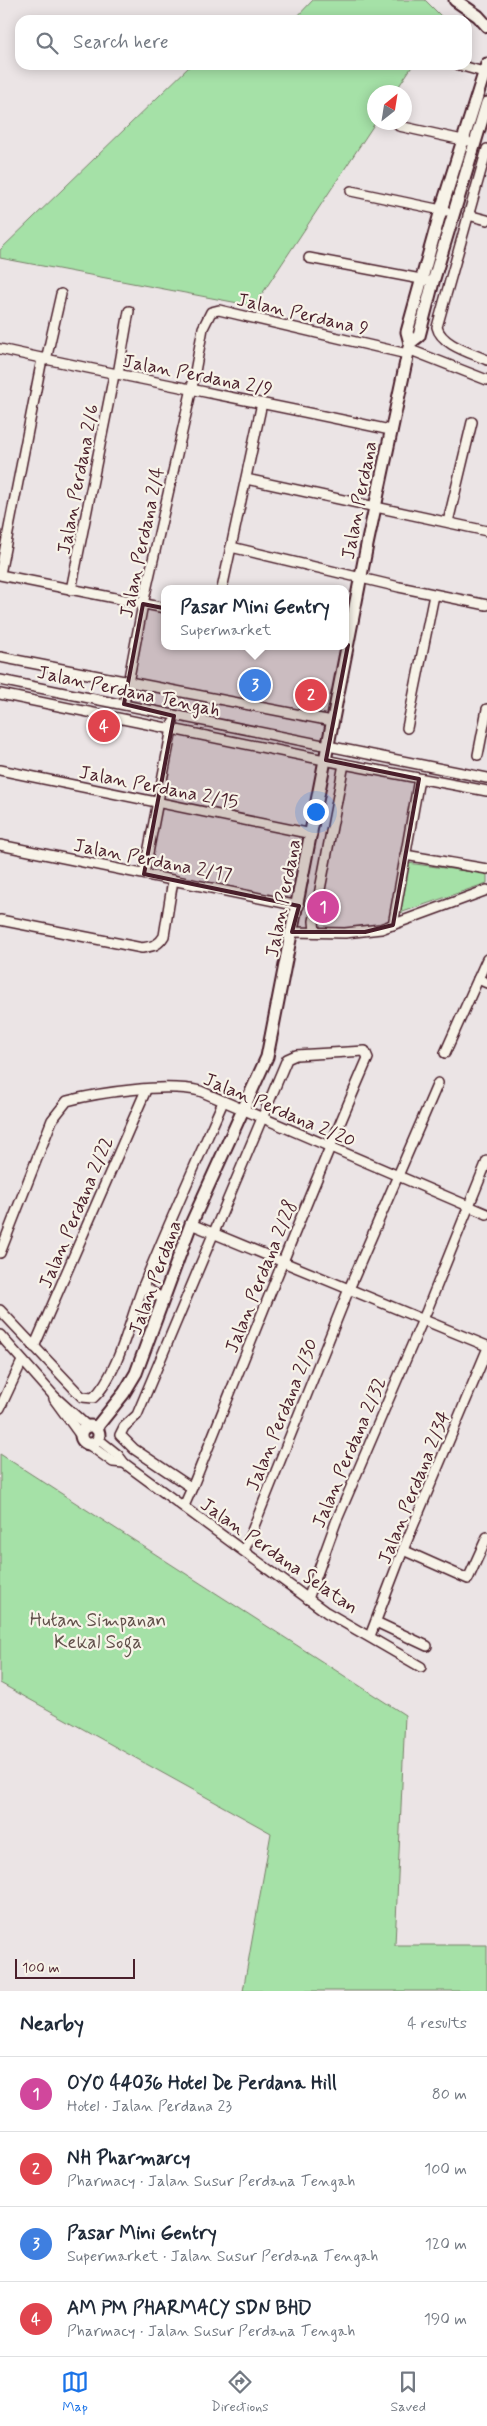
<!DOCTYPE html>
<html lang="en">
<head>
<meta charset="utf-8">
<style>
  body { margin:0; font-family:Mynerve,sans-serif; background:#f2f2f3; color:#1f2937 }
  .compass { position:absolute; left:367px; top:85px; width:45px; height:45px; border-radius:50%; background:#fff; box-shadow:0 2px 12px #0003; rotate:30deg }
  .scale { position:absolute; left:15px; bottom:12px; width:120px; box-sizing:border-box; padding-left:5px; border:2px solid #4a1f2b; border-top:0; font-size:14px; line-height:18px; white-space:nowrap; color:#4a1f2b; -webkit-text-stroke:4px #f7f3e8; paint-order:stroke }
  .you { position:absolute; left:315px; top:811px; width:18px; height:18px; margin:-12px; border:4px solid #fff; border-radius:50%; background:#1a73e8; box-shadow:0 0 0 8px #1a73e833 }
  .badge { display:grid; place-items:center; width:32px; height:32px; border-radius:50%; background:#1a73e8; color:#fff; font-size:16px; font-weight:700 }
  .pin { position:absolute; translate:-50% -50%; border:2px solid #fff; box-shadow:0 1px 5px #0006 }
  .popup { position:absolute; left:161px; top:585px; width:188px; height:65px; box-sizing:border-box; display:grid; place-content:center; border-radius:10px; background:#fff; filter:drop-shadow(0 1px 4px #0005); font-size:16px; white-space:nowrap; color:#747a83 }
  .popup b { font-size:19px; color:#1f2937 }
  .popup::after { content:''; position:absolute; left:50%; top:100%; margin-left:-10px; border:10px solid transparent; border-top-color:#fff }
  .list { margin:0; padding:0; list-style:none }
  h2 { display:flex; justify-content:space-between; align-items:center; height:65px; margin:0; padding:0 20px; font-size:21px }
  h2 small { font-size:16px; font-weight:400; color:#747a83 }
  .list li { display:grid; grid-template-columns:32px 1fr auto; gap:15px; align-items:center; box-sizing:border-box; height:75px; padding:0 20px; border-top:1px solid #e0e1e3 }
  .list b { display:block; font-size:19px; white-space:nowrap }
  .list p { margin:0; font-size:16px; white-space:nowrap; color:#747a83 }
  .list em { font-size:16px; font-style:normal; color:#747a83 }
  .icon { flex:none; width:28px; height:28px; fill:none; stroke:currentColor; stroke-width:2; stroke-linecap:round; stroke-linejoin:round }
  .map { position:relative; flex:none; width:487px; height:1991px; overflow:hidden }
  .search { position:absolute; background:#fff; box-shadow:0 2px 12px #0003; left:15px; right:15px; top:15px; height:55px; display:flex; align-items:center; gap:12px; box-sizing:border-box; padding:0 18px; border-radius:15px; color:#747a83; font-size:19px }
  .sheet { height:365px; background:#fff }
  nav { display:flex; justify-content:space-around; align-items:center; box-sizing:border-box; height:70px; border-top:1px solid #e0e1e3; background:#fff; font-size:14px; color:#747a83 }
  nav a { display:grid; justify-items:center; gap:2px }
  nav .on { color:#1a73e8 }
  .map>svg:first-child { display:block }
</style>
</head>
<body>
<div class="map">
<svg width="487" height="1991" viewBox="0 0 487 1991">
  <rect width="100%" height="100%" fill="#ebe4e5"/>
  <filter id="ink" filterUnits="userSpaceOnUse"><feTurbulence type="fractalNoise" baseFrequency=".02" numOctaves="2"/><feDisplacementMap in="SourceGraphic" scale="10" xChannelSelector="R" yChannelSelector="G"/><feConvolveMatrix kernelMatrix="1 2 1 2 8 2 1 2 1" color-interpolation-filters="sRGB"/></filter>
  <g filter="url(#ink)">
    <g fill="#a5e1a7" stroke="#788069">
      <path d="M313,0h112l19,19 -150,1z"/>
      <path d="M191,65h222l-18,27h-21l1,31 -121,183 -254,-48v-8z"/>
      <path d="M408,863l79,11v9l-90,31z"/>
      <path d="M0,1454l405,261 -10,230h92v46h-244l28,-158 -271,-150z"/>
    </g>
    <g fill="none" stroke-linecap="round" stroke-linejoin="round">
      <defs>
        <g id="street">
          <path d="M459,65l28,8"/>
          <path d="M399,126l68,15"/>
          <path d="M487,149l-50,178c4,18 35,26 50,33"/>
          <path d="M351,191l95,20"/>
          <path d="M468,215l19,5"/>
          <path d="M309,258l117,22"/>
          <path d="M0,349c129,29 260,53 390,81"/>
          <path d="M408,349l79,31"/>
          <path d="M46,360l15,-66"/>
          <path d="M118,374l11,-63"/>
          <path d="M246,479l241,52"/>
          <path d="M448,522l24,-100"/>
          <path d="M231,547l168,40 88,18"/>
          <path d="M0,574l42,-215"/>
          <path d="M0,575l165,33"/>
          <path d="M222,589l40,-186"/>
          <path d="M71,590l43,-215"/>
          <path d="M0,657l332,64"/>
          <path d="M0,680l487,98"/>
          <path d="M0,694l344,70"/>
          <path d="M124,704l19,-100 49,-216 11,-60 8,-16 8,-2 188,44"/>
          <path d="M407,728l27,-133"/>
          <path d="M478,755l9,-46"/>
          <path d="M0,770l312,64"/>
          <path d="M0,845l299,61"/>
          <path d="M405,855l82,14"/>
          <path d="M144,874l29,-151"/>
          <path d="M0,920l142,28c11,-2 16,-2 22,-12l9,-56"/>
          <path d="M393,925l26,-146"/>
          <path d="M292,932l53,1 36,-4 106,-39"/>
          <path d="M315,932l-1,-11 30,-157 143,27"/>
          <path d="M478,979l9,4"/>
          <path d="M445,1053l42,-94"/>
          <path d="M191,1224l296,122"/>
          <path d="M0,1253l52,-133 15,-19c34,-9 99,-18 133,-10l287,123"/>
          <path d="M143,1286l20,13"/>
          <path d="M0,1310l82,87 11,1c25,-22 38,-82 51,-114 25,-61 52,-121 79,-182"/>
          <path d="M0,1335l54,61 33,30"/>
          <path d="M34,1347l112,-257"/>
          <path d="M54,1399l27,37"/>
          <path d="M0,1408l22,-47"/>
          <path d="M98,1439l20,16 6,8 202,149 95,55"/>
          <path d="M88,1444l25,18 11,1"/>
          <path d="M184,1506l8,-18c58,-144 114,-288 176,-430l-3,-7 -69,4 -9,4 -150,356 -13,12 -4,8 14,14 58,39"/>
          <path d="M403,1550l65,29 19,-42"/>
          <path d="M244,1551l105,-262 89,-206"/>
          <path d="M308,1599l28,-77 91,-212 60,-149"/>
          <path d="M376,1622l51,24"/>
          <path d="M370,1636l33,-86 84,-200"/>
        </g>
        <g id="secondary">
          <path d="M455,0l23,16 9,10"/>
          <path d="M410,343l9,-7 14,-54 54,-179"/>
          <circle cx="90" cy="1435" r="9"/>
          <path d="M96,1428l28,-35 12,-20 55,-149 76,-167 100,-512 43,-202 -3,-11 34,-122 46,-146"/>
        </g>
      </defs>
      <use href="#street" stroke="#4a1f2b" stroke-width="12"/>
      <use href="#secondary" stroke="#4a1f2b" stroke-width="15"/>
      <use href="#street" stroke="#f7f3e8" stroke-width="9"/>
      <use href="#secondary" stroke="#f7f3e8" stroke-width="11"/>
    </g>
  </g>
  <path fill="#4a1f2b" fill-opacity="0.2" stroke="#4a1f2b" stroke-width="4" stroke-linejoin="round" d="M143,604l205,41 -22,115 93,19 -26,146 -28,7h-73l7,-26 -155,-32 30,-158 -50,-12z"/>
  <g text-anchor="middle" stroke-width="4.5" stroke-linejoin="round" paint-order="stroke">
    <g font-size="19" fill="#4a1f2b" stroke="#f7f3e8">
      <text transform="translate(303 313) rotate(13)" y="7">Jalan Perdana 9</text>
      <text transform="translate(198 374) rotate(11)" y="7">Jalan Perdana 2/9</text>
      <text transform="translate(77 479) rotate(-79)" y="7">Jalan Perdana 2/6</text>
      <text transform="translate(358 500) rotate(-79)" y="7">Jalan Perdana</text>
      <text transform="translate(141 542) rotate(-78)" y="7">Jalan Perdana 2/4</text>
      <text transform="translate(129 690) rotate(12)" y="7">Jalan Perdana Tengah</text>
      <text transform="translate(159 786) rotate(11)" y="7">Jalan Perdana 2/15</text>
      <text transform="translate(153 859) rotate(11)" y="7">Jalan Perdana 2/17</text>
      <text transform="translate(282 898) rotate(-79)" y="7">Jalan Perdana</text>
      <text transform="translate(280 1109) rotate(23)" y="7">Jalan Perdana 2/20</text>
      <text transform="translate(75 1212) rotate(-67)" y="7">Jalan Perdana 2/22</text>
      <text transform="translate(260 1276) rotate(-68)" y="7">Jalan Perdana 2/28</text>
      <text transform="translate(154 1277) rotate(-70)" y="7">Jalan Perdana</text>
      <text transform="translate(281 1414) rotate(-68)" y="7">Jalan Perdana 2/30</text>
      <text transform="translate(348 1452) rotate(-67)" y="7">Jalan Perdana 2/32</text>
      <text transform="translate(413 1487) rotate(-68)" y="7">Jalan Perdana 2/34</text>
      <text transform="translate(280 1555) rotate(35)" y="7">Jalan Perdana Selatan</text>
    </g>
    <g font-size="19" fill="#61504a" stroke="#f7f3e8">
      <text x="98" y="1626">Hutan Simpanan<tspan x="98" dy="22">Kekal Soga</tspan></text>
    </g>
  </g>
</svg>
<svg class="compass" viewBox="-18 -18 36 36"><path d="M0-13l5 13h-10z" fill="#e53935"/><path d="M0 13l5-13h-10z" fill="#747a83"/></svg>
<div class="scale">100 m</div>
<div class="you"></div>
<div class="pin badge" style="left:323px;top:907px;background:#d1479c">1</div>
<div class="pin badge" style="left:311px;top:695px;background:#e0444e">2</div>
<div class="pin badge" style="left:255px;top:685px;background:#3f7fe0">3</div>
<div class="popup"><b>Pasar Mini Gentry</b>Supermarket</div>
<div class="pin badge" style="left:104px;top:726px;background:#e0444e">4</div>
<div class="search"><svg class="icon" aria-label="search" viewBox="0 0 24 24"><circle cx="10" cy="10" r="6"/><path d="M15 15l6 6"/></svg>Search here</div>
</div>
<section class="sheet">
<h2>Nearby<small>4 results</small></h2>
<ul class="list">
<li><span class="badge" style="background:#d1479c">1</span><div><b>OYO 44036 Hotel De Perdana Hill</b><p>Hotel · Jalan Perdana 23</p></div><em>80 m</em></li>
<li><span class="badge" style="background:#e0444e">2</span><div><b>NH Pharmarcy</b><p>Pharmacy · Jalan Susur Perdana Tengah</p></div><em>100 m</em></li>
<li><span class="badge" style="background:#3f7fe0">3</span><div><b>Pasar Mini Gentry</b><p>Supermarket · Jalan Susur Perdana Tengah</p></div><em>120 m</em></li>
<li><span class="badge" style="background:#e0444e">4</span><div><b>AM PM PHARMACY SDN BHD</b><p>Pharmacy · Jalan Susur Perdana Tengah</p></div><em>190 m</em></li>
</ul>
</section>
<nav>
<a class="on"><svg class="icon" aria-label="map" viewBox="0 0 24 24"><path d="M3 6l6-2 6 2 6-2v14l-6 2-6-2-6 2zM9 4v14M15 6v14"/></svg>Map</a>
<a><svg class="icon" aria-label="directions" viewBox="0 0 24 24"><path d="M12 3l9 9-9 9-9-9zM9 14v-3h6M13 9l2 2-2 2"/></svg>Directions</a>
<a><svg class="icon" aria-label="saved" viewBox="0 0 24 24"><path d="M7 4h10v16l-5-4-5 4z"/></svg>Saved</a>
</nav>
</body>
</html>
